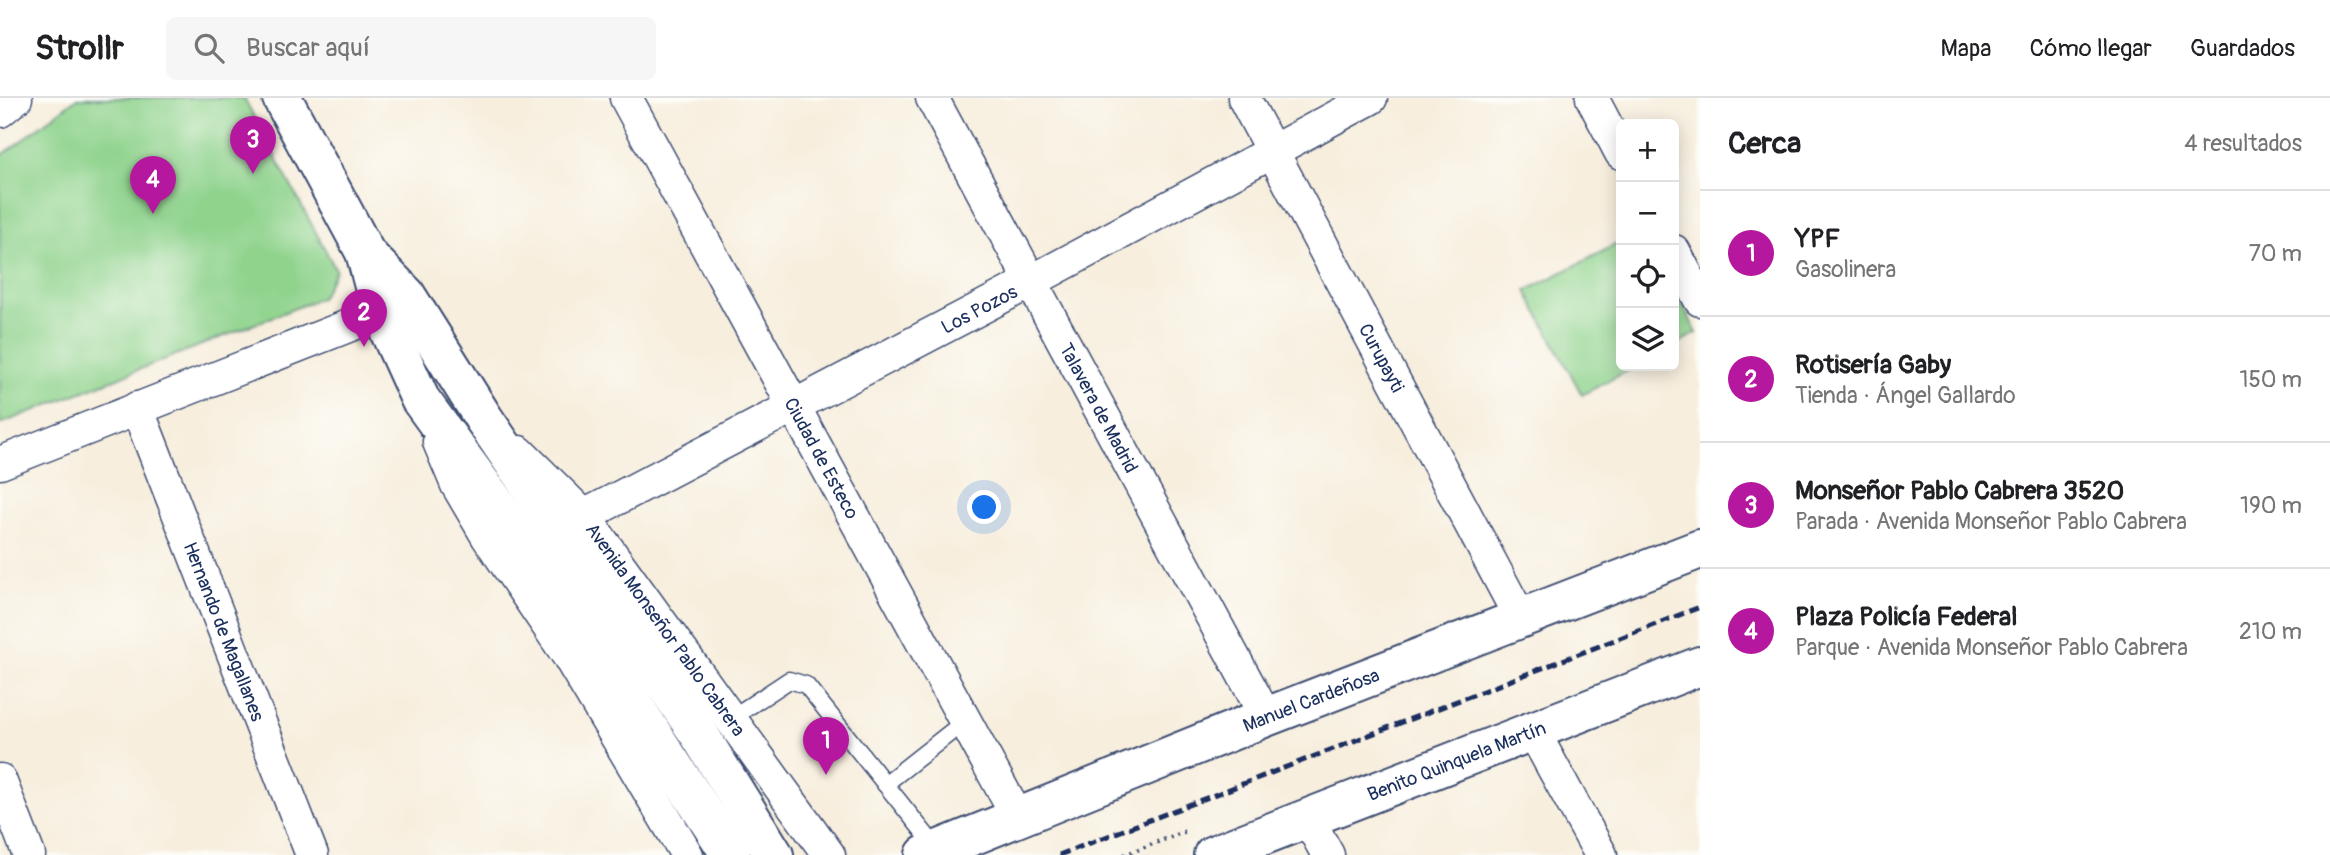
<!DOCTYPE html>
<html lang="es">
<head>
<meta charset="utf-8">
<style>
  body { margin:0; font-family:Pangolin,sans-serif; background:#f6f6f6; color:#202124 }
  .controls { position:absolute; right:21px; top:21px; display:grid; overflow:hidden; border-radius:10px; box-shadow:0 4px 18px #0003 }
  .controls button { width:63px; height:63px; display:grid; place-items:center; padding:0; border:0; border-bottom:2px solid #e0e0e0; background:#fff; color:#202124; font:35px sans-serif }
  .you { position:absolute; left:985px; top:410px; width:24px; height:24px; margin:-18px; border:5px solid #fff; border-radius:50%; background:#1a73e8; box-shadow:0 0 0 10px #1a73e833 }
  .badge { display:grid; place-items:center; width:46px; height:46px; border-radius:50%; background:#b5179e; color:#fff; font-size:23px; font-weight:700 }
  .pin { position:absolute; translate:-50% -58px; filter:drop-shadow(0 2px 4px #0008) }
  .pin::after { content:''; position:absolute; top:37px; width:24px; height:21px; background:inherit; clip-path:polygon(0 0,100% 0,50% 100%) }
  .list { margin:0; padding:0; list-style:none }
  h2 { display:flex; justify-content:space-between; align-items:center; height:91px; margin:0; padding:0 28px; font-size:30px }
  h2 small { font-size:23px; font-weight:400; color:#757577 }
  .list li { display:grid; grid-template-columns:46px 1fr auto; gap:21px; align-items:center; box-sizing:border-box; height:126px; padding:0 28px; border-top:2px solid #e0e0e0 }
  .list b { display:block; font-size:26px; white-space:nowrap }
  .list p { margin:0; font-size:23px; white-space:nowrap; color:#757577 }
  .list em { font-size:23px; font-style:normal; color:#757577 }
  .icon { flex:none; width:38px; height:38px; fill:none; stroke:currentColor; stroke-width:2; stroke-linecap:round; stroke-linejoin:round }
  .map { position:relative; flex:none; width:1700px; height:757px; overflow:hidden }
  header { display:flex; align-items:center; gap:42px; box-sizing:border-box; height:98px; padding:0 35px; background:#fff; border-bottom:2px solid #e0e0e0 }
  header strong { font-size:33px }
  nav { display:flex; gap:38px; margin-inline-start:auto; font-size:24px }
  .search { width:490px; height:63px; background:#f6f6f6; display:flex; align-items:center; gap:18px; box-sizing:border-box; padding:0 24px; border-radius:10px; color:#757577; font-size:26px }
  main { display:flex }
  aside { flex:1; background:#fff }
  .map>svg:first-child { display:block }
</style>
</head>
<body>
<header>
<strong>Strollr</strong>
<div class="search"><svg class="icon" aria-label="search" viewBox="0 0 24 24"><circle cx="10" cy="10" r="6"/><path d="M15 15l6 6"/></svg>Buscar aquí</div>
<nav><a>Mapa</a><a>Cómo llegar</a><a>Guardados</a></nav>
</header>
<main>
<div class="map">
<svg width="1700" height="757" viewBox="0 0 1700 757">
  <rect width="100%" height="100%" fill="#fdfcf7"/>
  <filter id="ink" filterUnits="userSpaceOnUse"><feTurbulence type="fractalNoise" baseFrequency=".0143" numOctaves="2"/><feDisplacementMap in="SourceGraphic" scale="14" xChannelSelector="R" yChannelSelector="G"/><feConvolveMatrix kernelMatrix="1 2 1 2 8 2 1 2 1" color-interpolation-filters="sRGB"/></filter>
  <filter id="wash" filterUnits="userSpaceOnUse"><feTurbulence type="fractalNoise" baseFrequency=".00686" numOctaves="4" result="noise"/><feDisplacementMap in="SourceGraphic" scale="28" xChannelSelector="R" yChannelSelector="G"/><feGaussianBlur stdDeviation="1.57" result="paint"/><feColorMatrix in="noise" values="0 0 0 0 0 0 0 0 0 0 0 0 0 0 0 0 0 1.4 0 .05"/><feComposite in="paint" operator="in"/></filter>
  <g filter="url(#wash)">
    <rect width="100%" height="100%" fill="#f7eedd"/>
    <g fill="#8fd38d" stroke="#558176" stroke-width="2">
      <path d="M77,0h167l92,172 -15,28 -321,126v-267z"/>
      <path d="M1621,144v124h15l-54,29 -56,-104z"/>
      <path d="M1674,191l23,44 -23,12z"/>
    </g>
  </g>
  <g filter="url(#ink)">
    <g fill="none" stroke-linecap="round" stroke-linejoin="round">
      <defs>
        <g id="lane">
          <path d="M730,621l59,-39 17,5 132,165"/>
          <path d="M885,686l80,-63"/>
        </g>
        <g id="street">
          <path id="s1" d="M626,0l392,720"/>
          <path id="s2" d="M932,0l334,619"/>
          <path id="s3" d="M1244,0l277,521"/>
          <path d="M1592,0l29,55"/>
          <path d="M0,13l16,-13"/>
          <path d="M1674,153l26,49"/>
          <path id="s4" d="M137,310l175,447"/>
          <path d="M439,344l18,43 30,51 82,121 118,198"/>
          <path id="s5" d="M519,354l65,64 245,339"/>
          <path d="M0,365l381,-150"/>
          <path id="s6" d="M584,418l448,-235 339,-183"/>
          <path d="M1533,633l68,124"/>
          <path d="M0,682l29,75"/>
          <path d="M1308,721l20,36"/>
        </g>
        <g id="secondary">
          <path id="s7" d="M925,757l341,-138 434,-168"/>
          <path id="s8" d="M1213,757l487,-189"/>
        </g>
        <g id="primary">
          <path d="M282,0l84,156 40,41 78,124 215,315 75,121"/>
          <path d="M366,158l15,57 39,86 143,197 168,259"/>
        </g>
      </defs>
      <use href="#lane" stroke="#3c4c71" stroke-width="19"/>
      <use href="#street" stroke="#3c4c71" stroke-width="35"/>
      <use href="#secondary" stroke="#3c4c71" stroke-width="42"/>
      <use href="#primary" stroke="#3c4c71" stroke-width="42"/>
      <path stroke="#3c4c71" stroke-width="4.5" stroke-dasharray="2 5" stroke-linecap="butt" d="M1124,757l65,-25"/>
      <use href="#lane" stroke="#fff" stroke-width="16"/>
      <use href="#street" stroke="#fff" stroke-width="32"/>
      <use href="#secondary" stroke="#fff" stroke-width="38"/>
      <use href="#primary" stroke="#fff" stroke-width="38"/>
      <path stroke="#1b2f5e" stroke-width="5" stroke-dasharray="10 5" stroke-linecap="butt" d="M1059,757l641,-248"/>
    </g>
  </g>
  <g text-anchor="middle" stroke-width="5" stroke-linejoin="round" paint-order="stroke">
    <g font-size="19" fill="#1b2f5e" stroke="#fdfcf7">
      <text dy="7" stroke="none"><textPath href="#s6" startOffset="446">Los Pozos</textPath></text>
      <text dy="7" stroke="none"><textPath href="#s3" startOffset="294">Curupayti</textPath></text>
      <text dy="7" stroke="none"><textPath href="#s2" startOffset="352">Talavera de Madrid</textPath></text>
      <text dy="7" stroke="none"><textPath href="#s1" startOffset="410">Ciudad de Esteco</textPath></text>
      <text dy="7" stroke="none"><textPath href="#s5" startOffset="231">Avenida Monseñor Pablo Cabrera</textPath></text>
      <text dy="7" stroke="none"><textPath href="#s4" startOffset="240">Hernando de Magallanes</textPath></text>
      <text dy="7" stroke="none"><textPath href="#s7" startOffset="416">Manuel Cardeñosa</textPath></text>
      <text dy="7" stroke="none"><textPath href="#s8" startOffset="261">Benito Quinquela Martín</textPath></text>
    </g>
  </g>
</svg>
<div class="controls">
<button>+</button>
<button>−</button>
<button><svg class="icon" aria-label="locate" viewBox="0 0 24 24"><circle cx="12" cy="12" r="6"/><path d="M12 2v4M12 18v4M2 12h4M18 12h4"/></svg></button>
<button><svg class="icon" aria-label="layers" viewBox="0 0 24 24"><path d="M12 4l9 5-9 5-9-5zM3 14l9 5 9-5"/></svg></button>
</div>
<div class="you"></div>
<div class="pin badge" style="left:826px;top:677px">1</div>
<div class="pin badge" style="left:364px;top:249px">2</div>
<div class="pin badge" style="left:253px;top:76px">3</div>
<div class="pin badge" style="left:153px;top:116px">4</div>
</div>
<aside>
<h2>Cerca<small>4 resultados</small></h2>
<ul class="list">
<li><span class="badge">1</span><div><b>YPF</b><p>Gasolinera</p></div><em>70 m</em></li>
<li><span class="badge">2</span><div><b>Rotisería Gaby</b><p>Tienda · Ángel Gallardo</p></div><em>150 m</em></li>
<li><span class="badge">3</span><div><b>Monseñor Pablo Cabrera 3520</b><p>Parada · Avenida Monseñor Pablo Cabrera</p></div><em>190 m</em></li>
<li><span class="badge">4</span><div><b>Plaza Policía Federal</b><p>Parque · Avenida Monseñor Pablo Cabrera</p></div><em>210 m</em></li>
</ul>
</aside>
</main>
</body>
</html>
